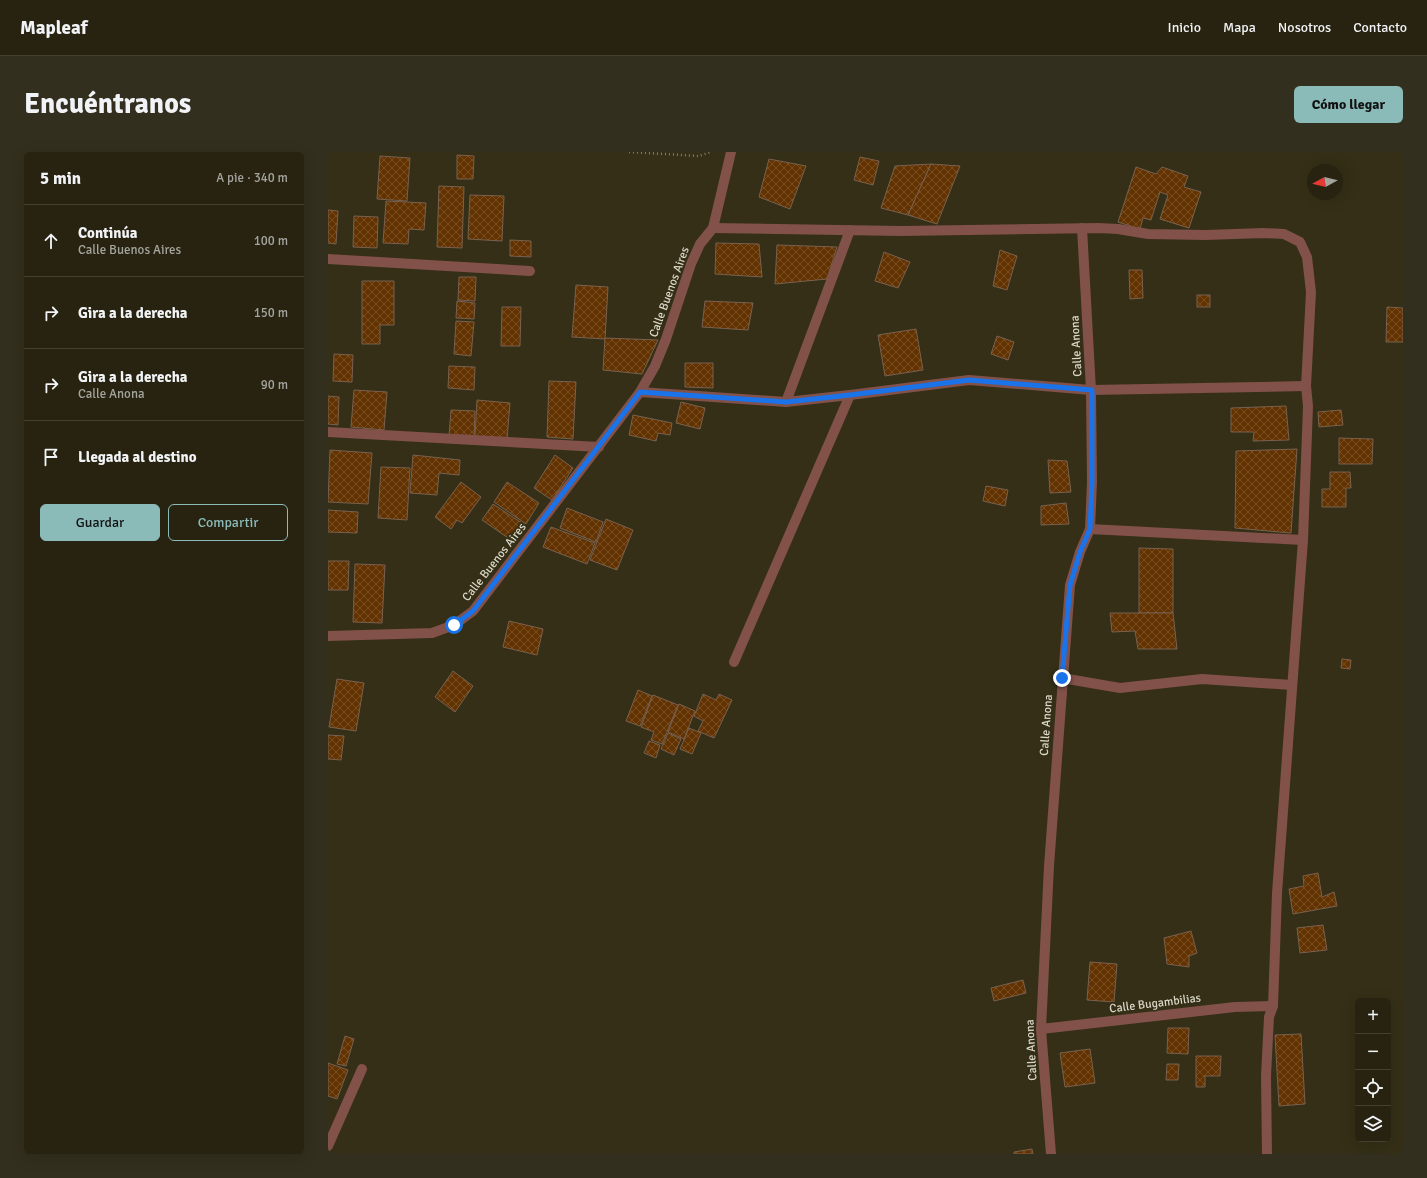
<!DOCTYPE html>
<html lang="es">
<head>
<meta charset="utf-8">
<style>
  body { margin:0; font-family:Signika,sans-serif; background:#332f1e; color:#f1f3f6 }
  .controls { position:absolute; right:12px; bottom:12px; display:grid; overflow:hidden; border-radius:6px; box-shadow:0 4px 16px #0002 }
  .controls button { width:36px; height:36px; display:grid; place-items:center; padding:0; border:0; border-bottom:1px solid #434030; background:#272310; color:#f1f3f6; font:20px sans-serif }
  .compass { position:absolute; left:979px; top:12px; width:36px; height:36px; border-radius:50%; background:#272310; box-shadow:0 4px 16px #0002; rotate:262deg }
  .stop { position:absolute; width:12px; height:12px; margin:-9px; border:3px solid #1a73e8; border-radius:50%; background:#fff }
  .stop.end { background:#1a73e8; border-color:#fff; box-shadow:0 1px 4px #0008 }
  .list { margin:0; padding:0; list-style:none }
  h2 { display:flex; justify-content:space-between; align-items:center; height:52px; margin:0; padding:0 16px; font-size:17px }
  h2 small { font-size:13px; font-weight:400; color:#a4a49f }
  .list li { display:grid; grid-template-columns:26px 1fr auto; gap:12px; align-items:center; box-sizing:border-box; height:72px; padding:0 16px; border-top:1px solid #434030 }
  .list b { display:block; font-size:15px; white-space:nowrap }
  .list p { margin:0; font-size:13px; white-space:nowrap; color:#a4a49f }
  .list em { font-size:13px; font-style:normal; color:#a4a49f }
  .actions { display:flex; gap:8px; padding:12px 16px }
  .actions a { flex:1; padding:9px 0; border:1px solid #8bbbb9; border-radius:6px; text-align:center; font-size:14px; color:#8bbbb9 }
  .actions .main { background:#8bbbb9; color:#111 }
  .icon { flex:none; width:22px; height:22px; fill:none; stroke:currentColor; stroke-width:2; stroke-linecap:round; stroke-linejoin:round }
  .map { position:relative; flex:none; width:1075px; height:1002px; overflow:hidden; border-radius:6px }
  header { display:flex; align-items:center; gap:24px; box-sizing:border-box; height:56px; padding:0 20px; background:#272310; border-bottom:1px solid #434030 }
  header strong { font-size:19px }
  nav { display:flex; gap:22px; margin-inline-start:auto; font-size:14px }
  .intro { display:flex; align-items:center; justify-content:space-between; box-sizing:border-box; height:96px; padding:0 24px }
  h1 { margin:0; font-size:28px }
  .button { padding:10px 18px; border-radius:6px; background:#8bbbb9; color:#111; font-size:14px; font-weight:700 }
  main { display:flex; gap:24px; padding:0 24px }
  aside { flex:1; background:#272310; border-radius:6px; box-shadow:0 4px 16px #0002 }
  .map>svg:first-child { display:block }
</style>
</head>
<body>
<header>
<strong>Mapleaf</strong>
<nav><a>Inicio</a><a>Mapa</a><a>Nosotros</a><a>Contacto</a></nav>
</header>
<div class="intro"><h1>Encuéntranos</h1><a class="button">Cómo llegar</a></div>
<main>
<aside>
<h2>5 min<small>A pie · 340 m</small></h2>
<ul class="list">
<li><svg class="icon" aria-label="ahead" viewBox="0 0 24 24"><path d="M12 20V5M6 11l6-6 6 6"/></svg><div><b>Continúa</b><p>Calle Buenos Aires</p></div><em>100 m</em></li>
<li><svg class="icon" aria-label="right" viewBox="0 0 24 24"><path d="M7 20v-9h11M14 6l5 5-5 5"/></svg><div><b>Gira a la derecha</b></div><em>150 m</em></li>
<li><svg class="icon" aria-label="right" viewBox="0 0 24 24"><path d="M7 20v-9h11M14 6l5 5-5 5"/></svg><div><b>Gira a la derecha</b><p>Calle Anona</p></div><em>90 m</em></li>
<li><svg class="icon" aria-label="arrive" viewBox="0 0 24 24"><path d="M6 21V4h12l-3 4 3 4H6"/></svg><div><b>Llegada al destino</b></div></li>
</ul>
<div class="actions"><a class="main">Guardar</a><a>Compartir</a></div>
</aside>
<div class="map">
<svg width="1075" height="1002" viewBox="0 0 1075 1002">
  <defs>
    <pattern id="building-cross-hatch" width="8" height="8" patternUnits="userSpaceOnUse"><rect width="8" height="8" fill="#623200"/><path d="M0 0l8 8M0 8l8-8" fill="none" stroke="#784f24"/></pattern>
  </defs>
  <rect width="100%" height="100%" fill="#342f16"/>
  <g fill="url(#building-cross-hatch)" stroke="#79614f">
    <path d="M129,3l17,1 -1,23h-16z"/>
    <path d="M52,4l30,2 -3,43 -30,-2z"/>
    <path d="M532,5l19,4 -6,24 -19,-5z"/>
    <path d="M441,7l37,7 -16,43 -31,-12z"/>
    <path d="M603,12l-23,51 -27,-7 14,-42z"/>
    <path d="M603,12l29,2 -23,58 -29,-9z"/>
    <path d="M808,15l20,7 6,-7 26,9 -4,11 17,5 -12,36 -29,-9 8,-24 -8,-3 -9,28 -8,-2 -3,11 -22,-7z"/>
    <path d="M111,34l25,1 -2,61 -25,-1z"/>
    <path d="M142,43l34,1 -2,45 -34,-2z"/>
    <path d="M58,49l40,2 -2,27 -15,-1 -1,15 -25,-1z"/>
    <path d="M0,58l10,1 -2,33 -8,-1z"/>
    <path d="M26,64l24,1 -1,31 -24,-1z"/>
    <path d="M182,88l21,1v16l-21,-1z"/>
    <path d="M388,91l43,1 3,33 -47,-3z"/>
    <path d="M449,93l60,2 -10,32 -52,5z"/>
    <path d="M672,98l17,6 -10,34 -14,-4z"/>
    <path d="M556,100l26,10 -12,26 -23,-7z"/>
    <path d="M801,118h13l1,28 -13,1z"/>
    <path d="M131,125h17l-1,24 -17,-1z"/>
    <path d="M34,129h32v44h-14v19h-18z"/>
    <path d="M248,133l32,2 -3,52 -33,-2z"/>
    <rect x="869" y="143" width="13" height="12"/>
    <path d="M129,149l18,2 -1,16 -18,-1z"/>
    <path d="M377,149l48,2 -5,27 -46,-3z"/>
    <path d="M174,155h19l-1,39h-19z"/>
    <path d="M1059,155l16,1v34h-17z"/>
    <path d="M128,169l18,1 -3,34 -17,-2z"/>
    <path d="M588,177l7,41 -38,6 -7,-41z"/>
    <path d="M669,184l17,6 -6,18 -17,-6z"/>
    <path d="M277,186l53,2 -16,34 -39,-4z"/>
    <path d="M6,202l19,1 -1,27 -19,-1z"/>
    <path d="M357,211h28v25l-28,-1z"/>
    <path d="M121,214l26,1 -1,23 -26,-2z"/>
    <path d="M221,229l27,1 -3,57 -26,-2z"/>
    <path d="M26,238l33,2 -3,38 -33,-3z"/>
    <path d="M0,244l11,1 -1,28 -10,-1z"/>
    <path d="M149,248l33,3 -3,36 -32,-2z"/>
    <path d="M353,250l24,6 -5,21 -24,-6z"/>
    <path d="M958,254l3,34 -36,1 1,-9h-23v-24z"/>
    <path d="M123,258l24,1 -1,26 -25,-1z"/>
    <path d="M1013,258l2,15 -24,2 -1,-15z"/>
    <path d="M305,263l39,8 -2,12 -12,-2 -2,8 -27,-6z"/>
    <path d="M1011,286l34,1 -1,25h-33z"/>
    <path d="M969,297l-6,84 -56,-5 1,-77z"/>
    <path d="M2,298l42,3 -4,51 -40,-2z"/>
    <path d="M85,303l47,5 -1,15 -20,-2 -2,22 -27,-2z"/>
    <path d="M227,303l18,13 -21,32 -18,-12z"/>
    <path d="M720,308l19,1 4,31 -21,1z"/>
    <path d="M53,315l29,1 -3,52 -29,-2z"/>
    <path d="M1002,320h20l1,16h-5v19h-24v-18h8z"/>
    <path d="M133,330l20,15 -19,26 -5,-3 -6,9 -16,-12z"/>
    <path d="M179,330l32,21 -13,21 -32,-22z"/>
    <path d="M658,334l22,4 -3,16 -22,-5z"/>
    <path d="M738,351l3,21 -28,1v-19z"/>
    <path d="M165,352l32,21 -11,17 -32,-22z"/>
    <path d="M239,356l36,14 -7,20 -36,-14z"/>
    <path d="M0,358l30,2 -1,21 -29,-1z"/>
    <path d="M278,367l27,11 -16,40 -27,-10z"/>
    <path d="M223,375l44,16 -8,21 -44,-17z"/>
    <path d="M811,396l34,1v64h-34z"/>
    <path d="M0,409h21l-1,29h-20z"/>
    <path d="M27,412l30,1 -3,58 -29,-1z"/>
    <path d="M782,461h63l4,36h-39l-3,-18 -23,1z"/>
    <path d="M181,469l34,8 -6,26 -34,-8z"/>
    <path d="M1014,507l9,1 -1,9 -9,-1z"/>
    <path d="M125,519l20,15 -18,26 -20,-15z"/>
    <path d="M9,527l27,4 -8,48 -27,-4z"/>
    <path d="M310,538l14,6 -12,30 -14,-5z"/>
    <path d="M375,542l13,6 3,-6 13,6 -18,38 -16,-7 5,-10 -9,-5z"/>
    <path d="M325,543l25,10 -16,39 -11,-4 3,-8 -13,-5z"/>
    <path d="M351,552l16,7 -11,28 -16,-7z"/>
    <path d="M361,576l12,5 -9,21 -12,-5z"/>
    <path d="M340,581l13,6 -7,16 -13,-6z"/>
    <path d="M0,583l16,1 -3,24 -13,-1z"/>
    <path d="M321,589l11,4 -4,13 -12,-5z"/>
    <path d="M990,721l4,24 12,-5 3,14 -44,8 -4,-25 15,-3 -1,-10z"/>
    <path d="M995,773l4,25 -27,3 -3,-25z"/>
    <path d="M863,779l6,22 -8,3v11l-22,-3 -3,-26z"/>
    <path d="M762,810l27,2 -3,38 -27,-2z"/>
    <path d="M695,828l3,13 -32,8 -3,-13z"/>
    <path d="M840,876h21l-1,26 -21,-1z"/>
    <path d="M973,882l4,70 -26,2 -4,-71z"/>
    <path d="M17,884l9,3 -8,27 -9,-2z"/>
    <path d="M762,897l5,34 -30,4 -5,-34z"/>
    <path d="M868,904h25l-1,20h-15v11h-9z"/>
    <path d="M0,911l20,7 -11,29 -9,-3z"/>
    <path d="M839,912h12l-1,16h-12z"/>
    <path d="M704,997l1,5h-19v-2z"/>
  </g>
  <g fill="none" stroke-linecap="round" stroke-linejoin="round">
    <path stroke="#827e6a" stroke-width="2.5" stroke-dasharray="1 3" stroke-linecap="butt" d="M301,0l70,4 12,-4"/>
    <g stroke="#825149" stroke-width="10">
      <path d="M385,76l188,3 197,-3 20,1 30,5 58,1 57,-2 21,1 16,8 7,15 4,35 -5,94 2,20 -5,134 -26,353 -4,113 -4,11 -3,59 1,78"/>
      <path d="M0,107l202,12"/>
      <path d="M312,240l146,10 64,-7 119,-15 122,10 215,-4"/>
      <path d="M458,250l64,-172"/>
      <path d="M0,280l271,15"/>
      <path d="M762,377l213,11"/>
      <path d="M0,484l104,-3 22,-8 19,-14 167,-219 15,-26 11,-27 25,-75 9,-20 13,-16 18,-76"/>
      <path d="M406,510l116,-267"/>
      <path d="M734,526l58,10 82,-9 90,6"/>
      <path d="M713,877l194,-22 38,-1"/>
      <path d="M0,994l34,-77"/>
      <path d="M723,1002l-10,-125 8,-163 21,-281 10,-33 10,-23 2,-47 -1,-92 -9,-162"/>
    </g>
  </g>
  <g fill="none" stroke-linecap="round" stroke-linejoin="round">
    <path stroke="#1a73e8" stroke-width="5" d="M126,473l19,-14 167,-219 146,10 64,-7 119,-15 123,10v92l-2,47 -10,23 -10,33 -8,93"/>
  </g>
  <g text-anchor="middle" stroke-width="3.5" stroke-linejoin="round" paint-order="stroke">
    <g font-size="12" fill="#dad7c8" stroke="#342f16">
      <text transform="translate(341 140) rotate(-70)" y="4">Calle Buenos Aires</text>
      <text transform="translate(748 194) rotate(-93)" y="4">Calle Anona</text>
      <text transform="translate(166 410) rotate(-52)" y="4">Calle Buenos Aires</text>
      <text transform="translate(718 573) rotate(-86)" y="4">Calle Anona</text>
      <text transform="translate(827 851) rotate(-7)" y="4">Calle Bugambilias</text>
      <text transform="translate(703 898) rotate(-93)" y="4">Calle Anona</text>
    </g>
  </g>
</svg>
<div class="controls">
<button>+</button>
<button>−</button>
<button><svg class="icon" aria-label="locate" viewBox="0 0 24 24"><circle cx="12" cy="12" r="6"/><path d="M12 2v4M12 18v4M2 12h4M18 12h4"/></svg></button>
<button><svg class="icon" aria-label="layers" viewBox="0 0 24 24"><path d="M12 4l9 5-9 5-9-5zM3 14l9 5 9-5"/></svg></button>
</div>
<svg class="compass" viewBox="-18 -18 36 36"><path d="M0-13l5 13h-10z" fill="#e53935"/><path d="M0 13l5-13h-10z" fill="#a4a49f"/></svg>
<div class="stop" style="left:126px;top:473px"></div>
<div class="stop end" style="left:734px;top:526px"></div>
</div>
</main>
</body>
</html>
